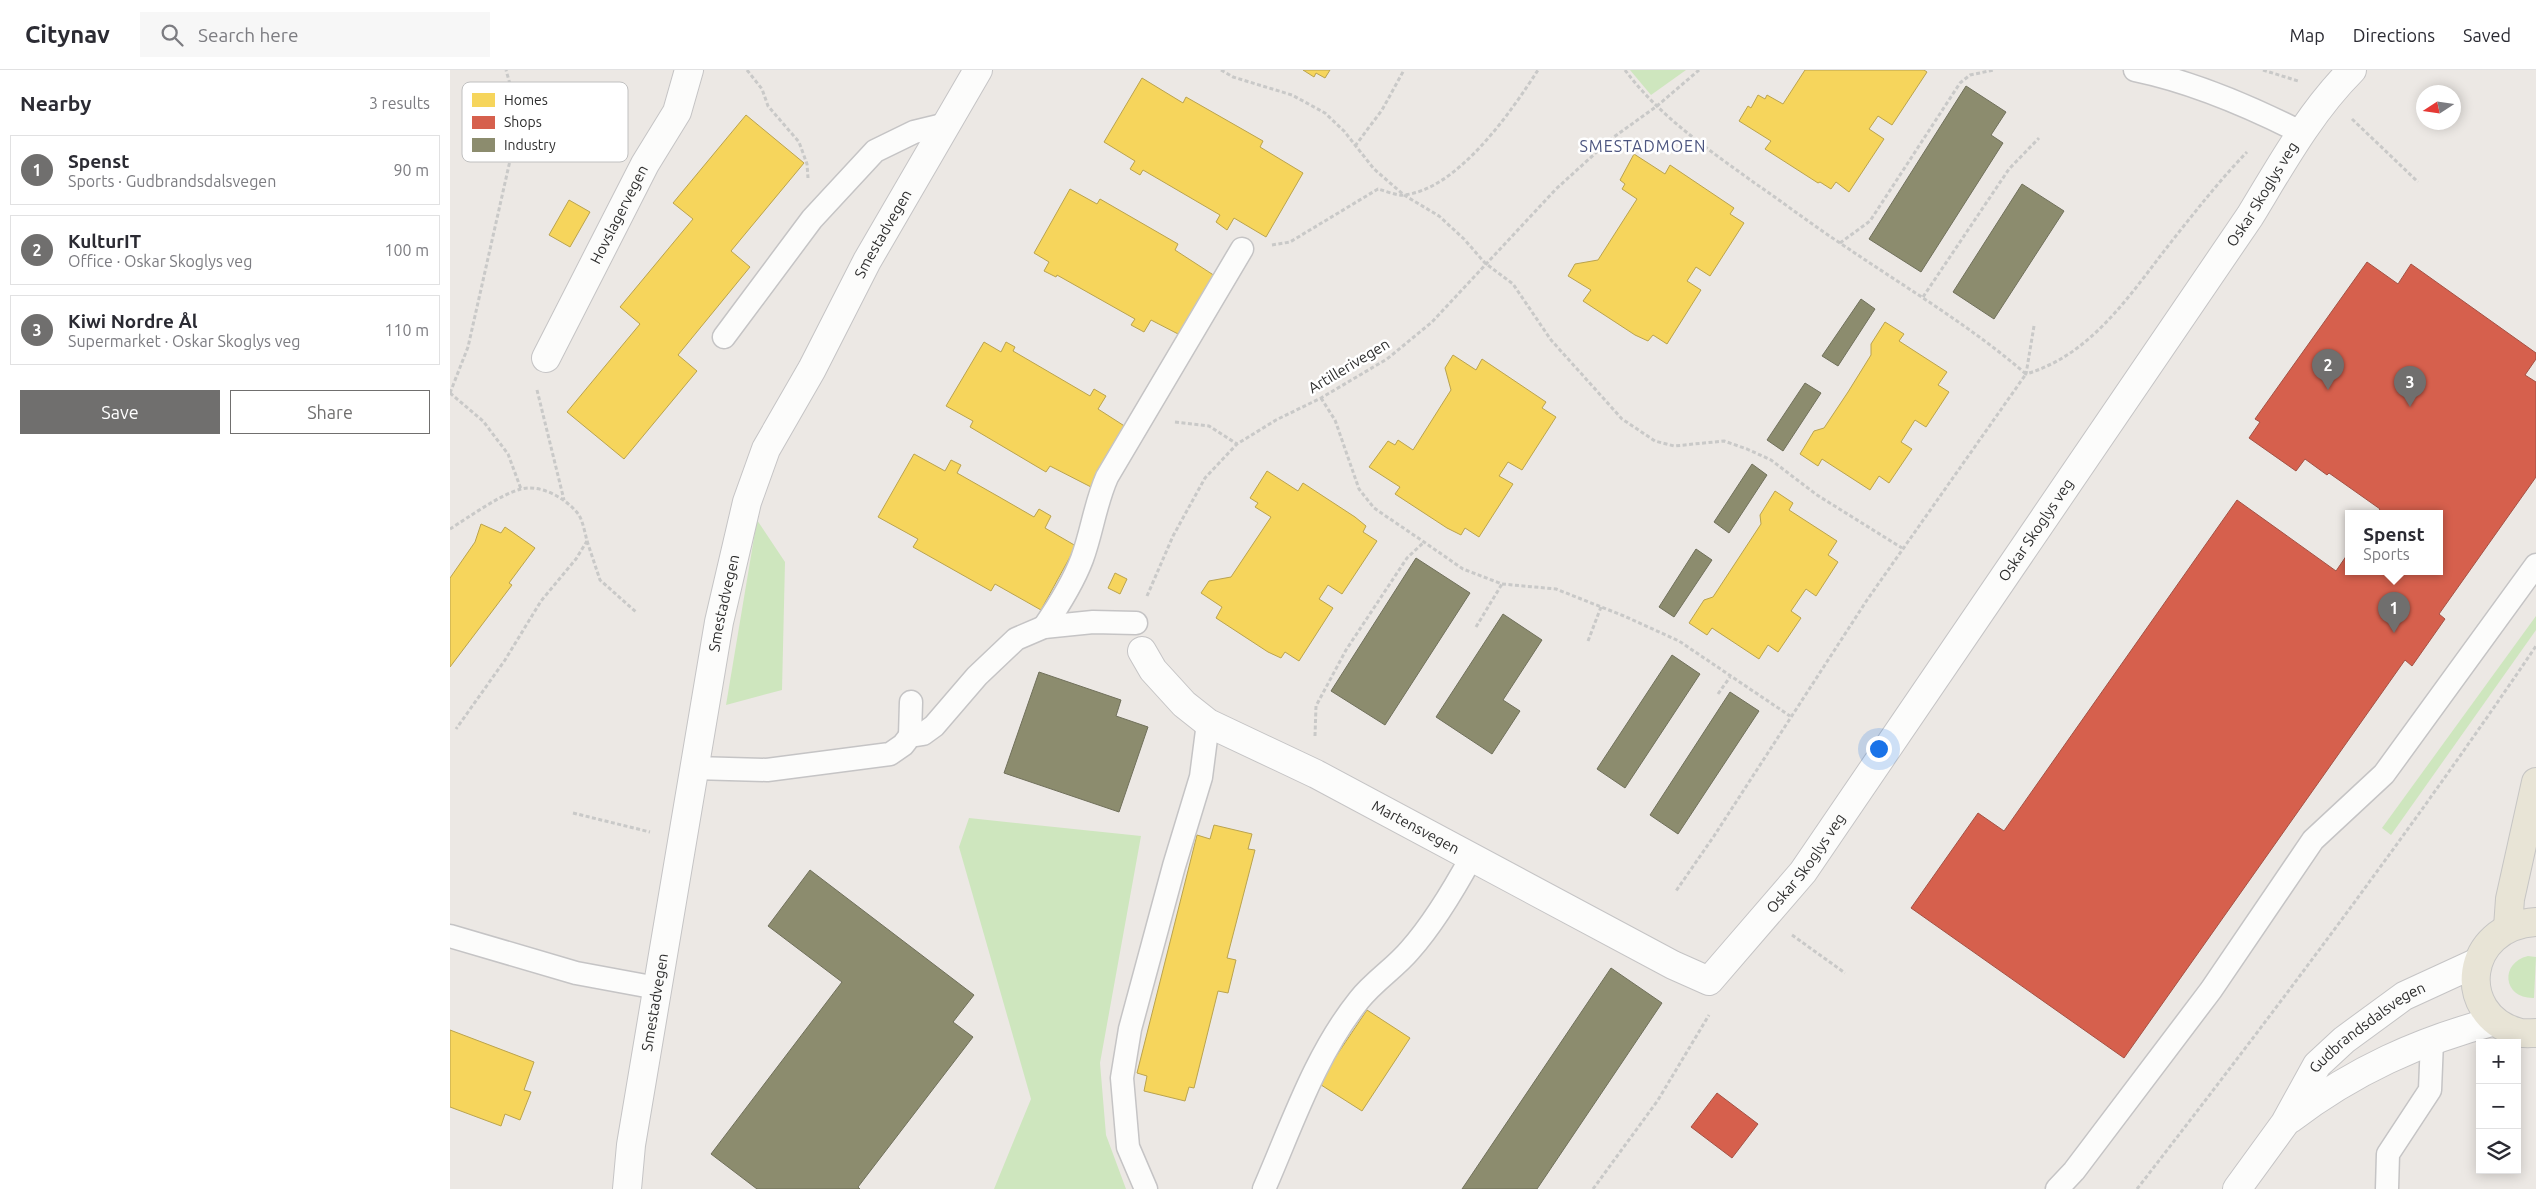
<!DOCTYPE html>
<html lang="en">
<head>
<meta charset="utf-8">
<style>
  body { margin:0; font-family:Ubuntu,sans-serif; background:#f7f7f7; color:#2b2b33 }
  .controls { position:absolute; right:15px; bottom:15px; display:grid; overflow:hidden; border-radius:0px; box-shadow:0 2px 12px #0003 }
  .controls button { width:45px; height:45px; display:grid; place-items:center; padding:0; border:0; border-bottom:1px solid #e1e1e2; background:#fff; color:#2b2b33; font:25px sans-serif }
  .compass { position:absolute; left:1966px; top:15px; width:45px; height:45px; border-radius:50%; background:#fff; box-shadow:0 2px 12px #0003; rotate:258deg }
  .you { position:absolute; left:1428px; top:678px; width:18px; height:18px; margin:-12px; border:4px solid #fff; border-radius:50%; background:#1a73e8; box-shadow:0 0 0 8px #1a73e833 }
  .badge { display:grid; place-items:center; width:32px; height:32px; border-radius:50%; background:#706f6e; color:#fff; font-size:16px; font-weight:700 }
  .pin { position:absolute; translate:-50% -41px; filter:drop-shadow(0 1px 2px #0008) }
  .pin::after { content:''; position:absolute; top:26px; width:18px; height:15px; background:inherit; clip-path:polygon(0 0,100% 0,50% 100%) }
  .popup { position:absolute; left:1895px; top:440px; width:98px; height:65px; box-sizing:border-box; display:grid; place-content:center; border-radius:0px; background:#fff; filter:drop-shadow(0 1px 4px #0005); font-size:16px; white-space:nowrap; color:#7c7c81 }
  .popup b { font-size:19px; color:#2b2b33 }
  .popup::after { content:''; position:absolute; left:50%; top:100%; margin-left:-10px; border:10px solid transparent; border-top-color:#fff }
  .list { margin:0; padding:0; list-style:none }
  h2 { display:flex; justify-content:space-between; align-items:center; height:65px; margin:0; padding:0 20px; font-size:21px }
  h2 small { font-size:16px; font-weight:400; color:#7c7c81 }
  .list li { display:grid; grid-template-columns:32px 1fr auto; gap:15px; align-items:center; box-sizing:border-box; height:70px; margin:0 10px 10px; padding:0 10px; border:1px solid #e1e1e2; border-radius:0px }
  .list b { display:block; font-size:19px; white-space:nowrap }
  .list p { margin:0; font-size:16px; white-space:nowrap; color:#7c7c81 }
  .list em { font-size:16px; font-style:normal; color:#7c7c81 }
  .actions { display:flex; gap:10px; padding:15px 20px }
  .actions a { flex:1; padding:11px 0; border:1px solid #706f6e; border-radius:0px; text-align:center; font-size:18px; color:#706f6e }
  .actions .main { background:#706f6e; color:#fff }
  .icon { flex:none; width:28px; height:28px; fill:none; stroke:currentColor; stroke-width:2; stroke-linecap:round; stroke-linejoin:round }
  .map { position:relative; flex:none; width:2086px; height:1119px; overflow:hidden }
  header { display:flex; align-items:center; gap:30px; box-sizing:border-box; height:70px; padding:0 25px; background:#fff; border-bottom:1px solid #e1e1e2 }
  header strong { font-size:24px }
  nav { display:flex; gap:28px; margin-inline-start:auto; font-size:18px }
  .search { width:350px; height:45px; background:#f7f7f7; display:flex; align-items:center; gap:12px; box-sizing:border-box; padding:0 18px; border-radius:0px; color:#7c7c81; font-size:19px }
  main { display:flex }
  aside { flex:1; background:#fff }
  .map>svg:first-child { display:block }
</style>
</head>
<body>
<header>
<strong>Citynav</strong>
<div class="search"><svg class="icon" aria-label="search" viewBox="0 0 24 24"><circle cx="10" cy="10" r="6"/><path d="M15 15l6 6"/></svg>Search here</div>
<nav><a>Map</a><a>Directions</a><a>Saved</a></nav>
</header>
<main>
<aside>
<h2>Nearby<small>3 results</small></h2>
<ul class="list">
<li><span class="badge">1</span><div><b>Spenst</b><p>Sports · Gudbrandsdalsvegen</p></div><em>90 m</em></li>
<li><span class="badge">2</span><div><b>KulturIT</b><p>Office · Oskar Skoglys veg</p></div><em>100 m</em></li>
<li><span class="badge">3</span><div><b>Kiwi Nordre Ål</b><p>Supermarket · Oskar Skoglys veg</p></div><em>110 m</em></li>
</ul>
<div class="actions"><a class="main">Save</a><a>Share</a></div>
</aside>
<div class="map">
<svg width="2086" height="1119" viewBox="0 0 2086 1119">
  <rect width="100%" height="100%" fill="#ece8e4"/>
  <g fill="#cee6be">
    <path d="M1180,0h56l-35,25z"/>
    <path d="M307,450l28,42 -3,128 -56,15z"/>
    <path d="M2086,546v14l-145,205 -9,-7z"/>
    <path d="M519,748l172,18 -41,227 6,72 20,54h-132l37,-90 -72,-252z"/>
    <path d="M2078,886l8,1 -2,41c-31,1 -35,-35 -6,-42z"/>
  </g>
  <g fill="#f6d55c" stroke="#baa34e">
    <path d="M853,0h27l-5,8 -9,-5 -2,4z"/>
    <path d="M1355,0h119l3,2 -35,53 -14,-9 -9,13 15,10 -35,53 -13,-10 -5,7 -11,-7 -2,1 -53,-34 6,-8 -32,-20 9,-15 3,2 7,-13 7,4 2,-4 16,9z"/>
    <path d="M692,8l41,25 3,-6 77,44 -3,6 43,26 -37,64 -32,-19 -7,12 -11,-8 4,-7 -77,-45 -3,5 -10,-6 5,-8 -31,-19z"/>
    <path d="M296,45l58,48 -73,88 19,16 -72,88 19,16 -73,88 -57,-47 73,-88 -20,-17 73,-88 -20,-16z"/>
    <path d="M1184,84l31,20 5,-9 64,43 -4,6 14,9 -34,53 -14,-9 -9,14 14,9 -34,54 -14,-9 -5,6 -13,-6 -52,-34 8,-11 -23,-14 7,-12 23,-4 39,-61 -15,-10 3,-5 -5,-4z"/>
    <path d="M620,119l27,15 3,-5 78,45 -3,6 40,26 -33,60 -31,-16 -7,12 -13,-7 4,-6 -78,-44 -1,2 -12,-6 5,-9 -15,-9z"/>
    <path d="M119,130l21,12 -20,35 -21,-12z"/>
    <path d="M1435,252l19,12 -5,7 48,31 -9,13 11,7 -23,35 -11,-7 -14,22 11,7 -23,34 -10,-7 -9,14 -48,-31 -4,7 -18,-12 14,-23 10,-3 24,-36 23,-37v-11z"/>
    <path d="M534,272l17,10 5,-10 9,5 -2,4 77,45 4,-7 12,7 -8,13 28,18 -35,60 -41,-21 -4,6 -76,-45 3,-6 -27,-15z"/>
    <path d="M1003,285l23,15 6,-11 64,43 -4,6 14,9 -34,53 -14,-8 -9,14 14,8 -34,53 -14,-9 -4,7 -14,-7 -52,-34 5,-7 -31,-20 19,-26 7,4 3,-5 15,10 38,-60 -6,-22z"/>
    <path d="M464,384l31,17 6,-11 10,5 -4,8 44,25 33,19 5,-8 12,7 -6,12 31,18 -35,64 -46,-26 -4,7 -78,-44 5,-8 -40,-22z"/>
    <path d="M817,401l31,20 5,-8 52,34 11,9 -3,6 14,9 -35,53 -14,-9 -9,14 14,9 -34,53 -14,-9 -4,6 -13,-6 -52,-34 6,-11 -21,-14 8,-12 22,-4 40,-60 -16,-10 3,-4 -8,-5z"/>
    <path d="M1325,421l18,12 -4,7 48,31 -9,14 10,7 -22,34 -10,-7 -15,22 10,7 -23,34 -10,-7 -9,14 -47,-31 -5,7 -18,-12 15,-23 9,-3 48,-73 -1,-9z"/>
    <path d="M31,454l20,9 4,-6 30,21 -26,35 3,2 -62,82v-89l25,-36z"/>
    <path d="M665,503l12,6 -7,15 -12,-6z"/>
    <path d="M764,755l38,9 -4,15 7,1 -28,108 9,2 -8,33 -10,-2 -24,97 -5,-1 -4,14 -41,-10 3,-15 -10,-3 60,-238 13,4z"/>
    <path d="M917,940l43,28 -48,73 -44,-28z"/>
    <path d="M0,960l84,32 -10,28 7,2 -11,28 -15,-6 -4,12 -51,-19z"/>
  </g>
  <g fill="#d6604d" stroke="#a45144">
    <path d="M1917,192l31,22 13,-20 125,89v6l-11,16 11,7v95l-97,137 6,5 -33,47 -7,-6 -281,398 -213,-150 67,-95 26,18 233,-331 99,71 13,-19v20h90v-58h-63l4,-5 -51,-36 -2,2 -22,-16 -9,12 -47,-33 11,-16 -5,-3z"/>
    <path d="M1267,1023l41,31 -26,34 -41,-31z"/>
  </g>
  <g fill="#8c8c6e" stroke="#70705b">
    <path d="M1516,16l40,26 -15,23 12,8 -82,129 -52,-33z"/>
    <path d="M1572,114l42,27 -70,108 -41,-27z"/>
    <path d="M1411,229l14,10 -37,57 -16,-10z"/>
    <path d="M1355,313l16,10 -38,58 -16,-11z"/>
    <path d="M1302,394l15,11 -38,58 -15,-11z"/>
    <path d="M1246,479l16,11 -38,57 -15,-10z"/>
    <path d="M966,488l54,35 -85,132 -54,-34z"/>
    <path d="M1053,544l39,26 -39,60 17,11 -28,43 -56,-37z"/>
    <path d="M1222,585l28,19 -75,114 -28,-19z"/>
    <path d="M589,602l82,28 -5,16 32,11 -29,85 -115,-39z"/>
    <path d="M1280,622l29,19 -81,123 -28,-19z"/>
    <path d="M360,800l164,125 -21,27 20,15 -115,150 2,2h-103l-46,-35 131,-172 -74,-56z"/>
    <path d="M1161,898l51,35 -125,186h-75z"/>
  </g>
  <g fill="none" stroke-linecap="round" stroke-linejoin="round">
    <defs>
      <g id="lane">
        <path d="M1685,0c58,12 114,36 167,63"/>
        <path d="M274,267l88,-118 63,-68 39,-19 33,-8"/>
        <path d="M594,557c15,-22 29,-44 38,-68 10,-27 13,-55 25,-82l135,-228"/>
        <path d="M460,666l1,-34"/>
        <path d="M244,698l73,2 123,-16 13,-9 7,-9 13,-2 11,-8 43,-50 39,-37 28,-12 49,-5 43,1"/>
        <path d="M0,866l126,37 81,15"/>
        <path d="M696,1119l-18,-42 -6,-69 8,-49 44,-163 27,-89 7,-54"/>
        <path d="M814,1119c28,-64 51,-134 95,-189 15,-19 36,-32 51,-50 24,-27 44,-61 61,-92"/>
        <path d="M1607,1119l17,-18 137,-181 102,-150 71,-66 152,-209"/>
        <path d="M1937,1119l1,-35 42,-64 2,-49"/>
      </g>
      <g id="street">
        <path id="s1" d="M96,288l99,-194 32,-52 12,-42"/>
        <path id="s2" d="M692,581l11,19 31,34 24,19 108,51 357,191 36,16 94,-109 447,-656c31,-51 60,-104 102,-146"/>
        <path id="s3" d="M177,1119l4,-44 88,-523 28,-120 19,-53 46,-80 55,-108 111,-191"/>
      </g>
      <g id="secondary">
        <path d="M1840,1049c63,-48 129,-78 205,-98"/>
        <path id="s4" d="M1787,1119l48,-66 32,-58 27,-25 60,-44 74,-34"/>
      </g>
      <g id="primary">
        <path d="M2086,852c-72,4 -81,92 -19,110 5,2 13,1 19,1"/>
        <path d="M2058,857l2,-28 26,-117"/>
      </g>
    </defs>
    <use href="#lane" stroke="#c5c4c5" stroke-width="25"/>
    <use href="#street" stroke="#c5c4c5" stroke-width="30"/>
    <use href="#secondary" stroke="#c5c4c5" stroke-width="30"/>
    <use href="#primary" stroke="#c6c5c4" stroke-width="30"/>
    <g stroke="#c9c9c8" stroke-width="3" stroke-dasharray="4 2.5" stroke-linecap="butt">
      <path d="M297,0l15,19 6,17 31,36 8,22 1,14"/>
      <path d="M771,0l12,7 59,18 33,18 19,18 30,38 30,26 35,21 25,23 21,24 28,21 38,56 71,79 33,22 19,5 50,-5 23,8 24,11 46,35 85,53"/>
      <path d="M1175,0c34,46 84,80 131,114 28,19 55,40 84,59 63,43 128,81 186,131l-159,226 -153,236 -38,55"/>
      <path d="M1813,0l35,11"/>
      <path d="M1902,49l66,63"/>
      <path d="M905,76l27,-36 22,-40"/>
      <path d="M1390,173l30,-22 90,-138 10,-8 24,-5"/>
      <path d="M822,175l18,-3 88,-53c8,2 19,7 26,6 54,-6 107,-83 134,-125"/>
      <path d="M1473,227l86,-128 30,-31"/>
      <path d="M1584,256l-8,48c65,-19 103,-78 142,-128 26,-33 51,-65 79,-94"/>
      <path d="M87,320l27,110"/>
      <path d="M0,323l18,-46 48,-213 -1,-32 -9,-32"/>
      <path d="M0,323l33,28 25,33 13,35"/>
      <path d="M871,328l14,22 24,69 15,19 50,34 39,27 39,15 54,5 68,27 55,25 111,75"/>
      <path d="M725,352l34,4 28,18"/>
      <path d="M0,459c19,-12 51,-35 71,-40 21,-5 46,10 58,26 4,7 6,18 8,26l-11,18 -35,42 -36,59 -49,69"/>
      <path d="M137,471l13,39 36,32"/>
      <path d="M697,526l26,-60 32,-58 32,-34 39,-24 45,-22 66,-39 45,-37 124,-133 55,-50 46,-33 42,-36"/>
      <path d="M1026,557l26,-43"/>
      <path d="M1138,571l13,-34"/>
      <path d="M1268,624l12,-17"/>
      <path d="M865,666l1,-30 30,-56 61,-92 17,-16"/>
      <path d="M123,743l77,19"/>
      <path d="M1342,865l53,38"/>
      <path d="M1143,1119l65,-89 51,-85"/>
      <path d="M1687,1119c138,-178 273,-357 399,-543"/>
    </g>
    <use href="#lane" stroke="#fcfcfb" stroke-width="22"/>
    <use href="#street" stroke="#fcfcfb" stroke-width="28"/>
    <use href="#secondary" stroke="#fcfcfb" stroke-width="28"/>
    <use href="#primary" stroke="#e8e4d6" stroke-width="28"/>
  </g>
  <g text-anchor="middle" stroke-width="5" stroke-linejoin="round" paint-order="stroke">
    <g font-size="15" fill="#2e2e2e" stroke="#fff">
      <text dy="5" stroke="none"><textPath href="#s2" startOffset="1625">Oskar Skoglys veg</textPath></text>
      <text dy="5" stroke="none"><textPath href="#s1" startOffset="161">Hovslagervegen</textPath></text>
      <text dy="5" stroke="none"><textPath href="#s3" startOffset="999">Smestadvegen</textPath></text>
      <text transform="translate(899 296) rotate(-31)" y="5">Artillerivegen</text>
      <text dy="5" stroke="none"><textPath href="#s2" startOffset="1220">Oskar Skoglys veg</textPath></text>
      <text dy="5" stroke="none"><textPath href="#s3" startOffset="594">Smestadvegen</textPath></text>
      <text dy="5" stroke="none"><textPath href="#s2" startOffset="331">Martensvegen</textPath></text>
      <text dy="5" stroke="none"><textPath href="#s2" startOffset="815">Oskar Skoglys veg</textPath></text>
      <text dy="5" stroke="none"><textPath href="#s3" startOffset="189">Smestadvegen</textPath></text>
      <text dy="5" stroke="none"><textPath href="#s4" startOffset="211">Gudbrandsdalsvegen</textPath></text>
    </g>
    <g font-size="16" letter-spacing="1" fill="#4d5680" stroke="#fff">
      <text x="1193" y="82">SMESTADMOEN</text>
    </g>
  </g>
  <rect x="12" y="12" width="166" height="80" rx="8" fill="#fff" stroke="#c0c0c0" stroke-width="1"/>
  <rect x="22" y="23" width="23" height="14" fill="#f6d55c"/>
  <rect x="22" y="46" width="23" height="13" fill="#d6604d"/>
  <rect x="22" y="68" width="23" height="14" fill="#8c8c6e"/>
  <g font-size="14" fill="#2e2e2e">
    <text x="54" y="35">Homes</text>
    <text x="54" y="57">Shops</text>
    <text x="54" y="80">Industry</text>
  </g>
</svg>
<div class="controls">
<button>+</button>
<button>−</button>
<button><svg class="icon" aria-label="layers" viewBox="0 0 24 24"><path d="M12 4l9 5-9 5-9-5zM3 14l9 5 9-5"/></svg></button>
</div>
<svg class="compass" viewBox="-18 -18 36 36"><path d="M0-13l5 13h-10z" fill="#e53935"/><path d="M0 13l5-13h-10z" fill="#7c7c81"/></svg>
<div class="you"></div>
<div class="pin badge" style="left:1944px;top:563px">1</div>
<div class="popup"><b>Spenst</b>Sports</div>
<div class="pin badge" style="left:1878px;top:320px">2</div>
<div class="pin badge" style="left:1960px;top:337px">3</div>
</div>
</main>
</body>
</html>
